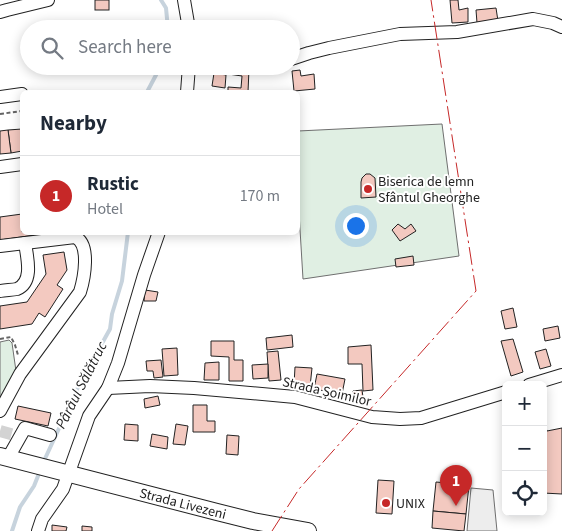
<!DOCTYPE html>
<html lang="en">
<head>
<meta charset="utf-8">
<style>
  body { margin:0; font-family:"Source Sans 3",sans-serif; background:#f6f6f7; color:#1f2937 }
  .controls { position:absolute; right:15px; bottom:15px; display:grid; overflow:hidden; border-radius:8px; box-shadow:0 2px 12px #0003 }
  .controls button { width:45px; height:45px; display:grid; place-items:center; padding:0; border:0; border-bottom:1px solid #e0e1e3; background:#fff; color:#1f2937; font:25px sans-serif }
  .you { position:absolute; left:355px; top:225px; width:18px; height:18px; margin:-12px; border:4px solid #fff; border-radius:50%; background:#1a73e8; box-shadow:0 0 0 8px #1a73e833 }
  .badge { display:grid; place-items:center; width:32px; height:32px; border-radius:50%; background:#c62828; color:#fff; font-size:16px; font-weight:700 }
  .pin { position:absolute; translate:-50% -41px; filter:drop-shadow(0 1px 2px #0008) }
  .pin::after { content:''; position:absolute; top:26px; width:18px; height:15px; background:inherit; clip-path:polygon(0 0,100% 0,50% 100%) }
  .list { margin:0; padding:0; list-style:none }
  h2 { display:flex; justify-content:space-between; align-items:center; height:65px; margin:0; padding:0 20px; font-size:21px }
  h2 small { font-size:16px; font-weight:400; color:#747a83 }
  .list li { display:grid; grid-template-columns:32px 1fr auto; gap:15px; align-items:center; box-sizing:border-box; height:80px; padding:0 20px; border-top:1px solid #e0e1e3 }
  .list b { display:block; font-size:19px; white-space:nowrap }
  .list p { margin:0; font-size:16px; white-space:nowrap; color:#747a83 }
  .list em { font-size:16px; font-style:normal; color:#747a83 }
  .icon { flex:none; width:28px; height:28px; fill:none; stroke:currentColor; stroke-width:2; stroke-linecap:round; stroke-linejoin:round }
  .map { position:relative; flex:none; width:562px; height:531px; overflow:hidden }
  .search { position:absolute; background:#fff; box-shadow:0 2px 12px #0003; left:20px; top:20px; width:280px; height:55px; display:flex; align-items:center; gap:12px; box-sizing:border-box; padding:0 18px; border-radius:28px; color:#747a83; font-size:19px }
  .panel { position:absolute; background:#fff; box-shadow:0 2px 12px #0003; left:20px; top:90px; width:280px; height:145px; border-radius:8px }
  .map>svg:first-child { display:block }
</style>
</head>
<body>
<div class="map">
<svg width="562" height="531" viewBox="0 0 562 531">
  <rect width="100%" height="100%" fill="#fff"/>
  <g fill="#e0efe3" stroke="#6f6f6f">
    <path d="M442,124l17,132 -156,23 -5,-83v-65z"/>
    <path d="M9,340l3,3 4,28 -16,33v-62z"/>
  </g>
  <path fill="#ededed" stroke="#6f6f6f" d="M471,488l22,2 4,41h-30z"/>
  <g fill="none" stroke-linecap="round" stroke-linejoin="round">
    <g stroke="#c7d3dd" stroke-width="4">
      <path d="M161,0l5,8 2,21"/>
      <path d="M147,92l9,-17 3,-9"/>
      <path d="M43,463l37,-80 30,-54 2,-15 10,-33 6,-49"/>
      <path d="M12,531l8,-24 14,-21 6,-15"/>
    </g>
  </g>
  <g fill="#f3c9c0" stroke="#222">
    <rect x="95" y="0" width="14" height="10"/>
    <path d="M450,0h8l1,10 9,-2v14l-16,1z"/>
    <path d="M496,8l2,13 -21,2 -1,-13z"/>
    <path d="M227,68l22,1 -1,23h-20v-5l13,1 1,-12 -14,-2z"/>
    <path d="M300,70l1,6 13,-2 1,15 -21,2 -2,-20z"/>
    <path d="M214,73l12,2 -1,13 -13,-2z"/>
    <path d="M22,129v22l-11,2 -3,-23z"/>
    <path d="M8,130l3,23 -11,1v-23z"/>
    <path d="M366,174h4l5,4 1,19 -15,1v-16l1,-4z"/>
    <path d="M22,214v18h34l-56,8v-23z"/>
    <path d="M398,224l7,5 6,-5 5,7 -16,10 -8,-11z"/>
    <path d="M64,252l3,18 -10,15 6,4 -18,28 -6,-4 -7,11 -32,5v-23l27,-4 19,-28 -3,-19z"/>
    <path d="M413,256l1,9 -18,2 -1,-8z"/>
    <path d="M145,290l13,2 -2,9h-12z"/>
    <path d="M513,308l4,19 -12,2 -4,-18z"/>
    <path d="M558,326l2,12 -15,3 -2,-12z"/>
    <path d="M292,335l1,12 -26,3 -1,-12z"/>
    <path d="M513,339l10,33 -12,4 -10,-35z"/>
    <path d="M211,341h23v19h9v21h-14v-24l-18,-1z"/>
    <path d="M371,345l2,45 -10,1 -1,-27h-14v-17z"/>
    <path d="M177,348l1,27 -14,1 -2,-27z"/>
    <path d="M546,349l5,17 -11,3 -5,-17z"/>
    <path d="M278,351l3,29 -12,1 -2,-29z"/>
    <path d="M161,360l2,17 -9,1 -1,-7h-6l-1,-10z"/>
    <path d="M219,362v18h-15l1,-17z"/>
    <path d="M268,364v14l-15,1 -1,-14z"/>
    <path d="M295,367l17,1 -2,19 -16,-2z"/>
    <path d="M317,374l28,5 -3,15 -28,-5z"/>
    <path d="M362,390l1,7 -10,1v-7z"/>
    <path d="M158,396l2,9 -15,3 -1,-9z"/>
    <path d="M193,405h14v16h8v11h-22z"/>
    <path d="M18,406l33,7 -3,13 -33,-7z"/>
    <path d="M543,418l4,13 15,-3v66l-19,-1z"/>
    <path d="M125,424l13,1v16l-14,-1z"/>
    <path d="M176,424l12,2 -3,19 -12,-1z"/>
    <path d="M152,434l16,3 -1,12 -17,-3z"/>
    <path d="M227,435l12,1 -1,19 -12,-1z"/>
    <path d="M378,480l16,1 -2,33 -16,-1z"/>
    <path d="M436,482l33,3 -3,29 -33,-3z"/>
    <path d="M433,511l33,3 -2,17 -32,-3z"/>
    <path d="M52,525l15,2 -1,4h-14z"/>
    <path d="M82,526l10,1v4h-10z"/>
  </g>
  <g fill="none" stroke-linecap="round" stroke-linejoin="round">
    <path stroke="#d3d3d3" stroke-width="12" stroke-dasharray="12 6" stroke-linecap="butt" d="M0,431l21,6"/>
    <defs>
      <g id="minor">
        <path d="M184,0l5,29"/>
        <path d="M0,12l7,-2 41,-10"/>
        <path d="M291,59l18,-6 20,-5 71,-14 57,-2 76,-13 20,4 9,4"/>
        <path d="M187,92l2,-26"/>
        <path d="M0,97l22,-3"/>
        <path d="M0,167l22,-3"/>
        <path d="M0,246l75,-9c16,7 9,42 5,55l-60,82 -20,37"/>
        <path d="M0,291c5,-1 12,-1 17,-2 17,-7 10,-32 8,-46"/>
        <path d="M529,385l33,-10"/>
        <path d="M108,388l42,-2 44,2 101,9 77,20 28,2 21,-1 85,-26"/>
        <path d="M8,458l17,-30 25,7"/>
        <path d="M38,531l4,-12 21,-30 26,-73 19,-28 10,-25 26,-88 15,-43"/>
      </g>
      <g id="major">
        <path id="s1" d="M0,456l217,56 36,9 55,10"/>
      </g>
    </defs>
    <use href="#minor" stroke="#222" stroke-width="14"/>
    <use href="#major" stroke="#222" stroke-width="18"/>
    <g stroke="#646464" stroke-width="2" stroke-dasharray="4 2.5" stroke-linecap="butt">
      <path d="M0,114l22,-3"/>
      <path d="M0,339l11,-2 4,8 3,10"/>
    </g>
    <use href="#minor" stroke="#fff" stroke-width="12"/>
    <use href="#major" stroke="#fff" stroke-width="16"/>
    <path stroke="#c62828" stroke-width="1" stroke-dasharray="18 4 2.5 4" stroke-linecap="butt" d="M272,531l27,-42 177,-198 -45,-291"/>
  </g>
  <g fill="#c62828" stroke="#fff" stroke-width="2">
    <circle cx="368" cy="189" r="5"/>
    <circle cx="386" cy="503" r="5"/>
  </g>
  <g text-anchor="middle" stroke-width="4" stroke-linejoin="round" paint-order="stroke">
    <g font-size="14" fill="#222" stroke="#fff" text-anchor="start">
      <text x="378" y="186">Biserica de lemn<tspan x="378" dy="16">Sfântul Gheorghe</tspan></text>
      <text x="396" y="508">UNIX</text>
    </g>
    <g font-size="14" fill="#222" stroke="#fff">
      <text transform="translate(327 391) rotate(13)" y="5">Strada Șoimilor</text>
      <text dy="5" stroke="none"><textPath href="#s1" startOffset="189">Strada Livezeni</textPath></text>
    </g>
    <g font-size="15" font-style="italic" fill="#222" stroke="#fff">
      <text transform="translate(81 385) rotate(-63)" y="5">Pârâul Sălătruc</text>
    </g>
  </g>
</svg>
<div class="controls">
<button>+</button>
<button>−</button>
<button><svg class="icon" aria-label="locate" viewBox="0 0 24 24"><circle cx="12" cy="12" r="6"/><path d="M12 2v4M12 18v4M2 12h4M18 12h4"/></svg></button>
</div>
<div class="you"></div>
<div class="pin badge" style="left:456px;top:506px">1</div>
<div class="search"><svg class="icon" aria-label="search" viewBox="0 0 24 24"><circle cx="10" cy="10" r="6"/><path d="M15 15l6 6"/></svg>Search here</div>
<section class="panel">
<h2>Nearby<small></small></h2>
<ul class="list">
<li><span class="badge">1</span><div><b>Rustic</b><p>Hotel</p></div><em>170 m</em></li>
</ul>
</section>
</div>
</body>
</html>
